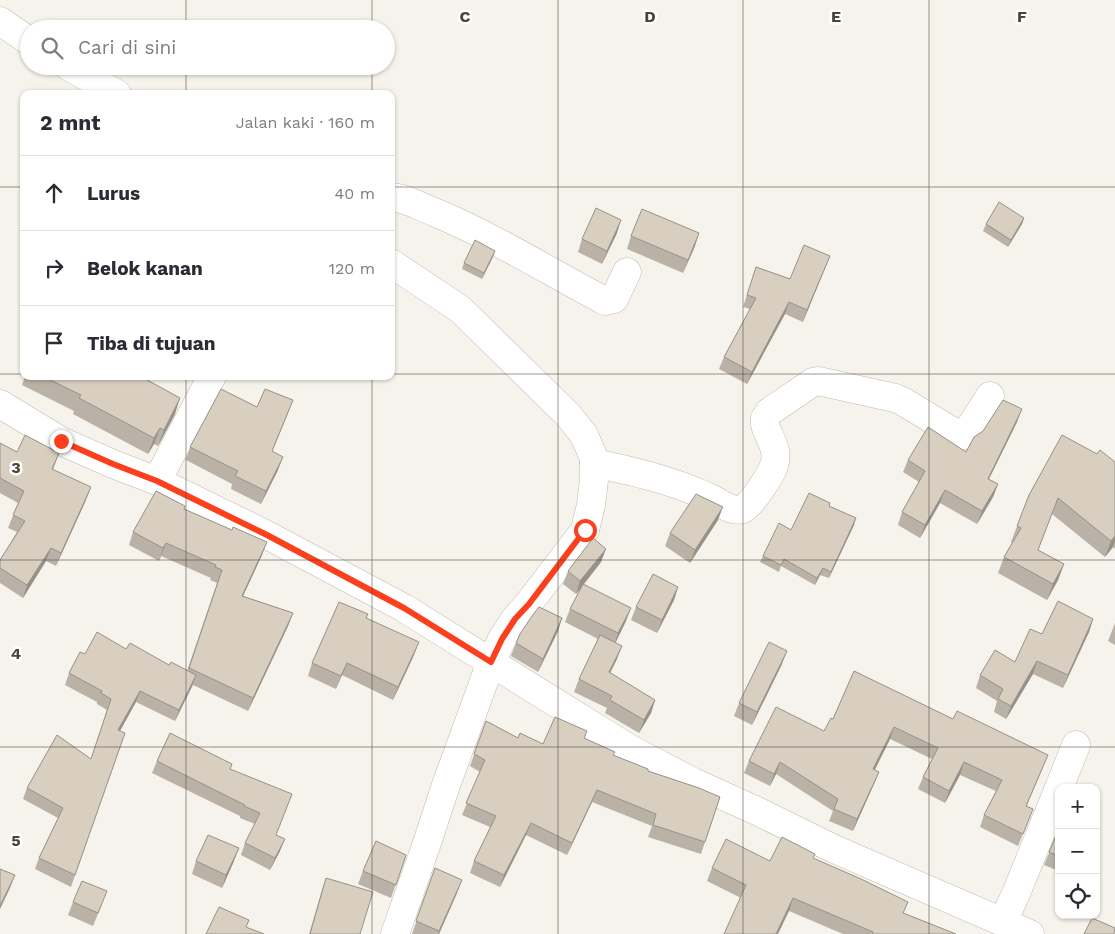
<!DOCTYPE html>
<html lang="id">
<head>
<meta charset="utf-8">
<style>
  body { margin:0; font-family:"Work Sans",sans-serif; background:#f7f7f7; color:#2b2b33 }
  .controls { position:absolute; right:15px; bottom:15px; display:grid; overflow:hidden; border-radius:10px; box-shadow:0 1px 4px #0004 }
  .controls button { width:45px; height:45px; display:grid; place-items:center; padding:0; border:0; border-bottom:1px solid #e1e1e2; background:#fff; color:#2b2b33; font:25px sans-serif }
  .stop { position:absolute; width:15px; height:15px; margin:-11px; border:4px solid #fc3f1d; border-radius:50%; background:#fff }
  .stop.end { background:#fc3f1d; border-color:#fff; box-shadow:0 1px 5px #0008 }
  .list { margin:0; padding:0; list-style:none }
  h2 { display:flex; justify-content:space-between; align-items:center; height:65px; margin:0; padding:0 20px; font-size:21px }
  h2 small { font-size:16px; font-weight:400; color:#7c7c81 }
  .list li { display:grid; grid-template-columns:32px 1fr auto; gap:15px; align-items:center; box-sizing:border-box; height:75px; padding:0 20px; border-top:1px solid #e1e1e2 }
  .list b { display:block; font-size:19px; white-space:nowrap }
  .list em { font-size:16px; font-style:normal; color:#7c7c81 }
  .icon { flex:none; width:28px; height:28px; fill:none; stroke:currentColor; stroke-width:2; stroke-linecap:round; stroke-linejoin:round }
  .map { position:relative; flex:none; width:1115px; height:934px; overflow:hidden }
  .search { position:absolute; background:#fff; box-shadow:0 1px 4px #0004; left:20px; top:20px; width:375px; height:55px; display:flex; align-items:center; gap:12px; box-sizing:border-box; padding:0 18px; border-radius:28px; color:#7c7c81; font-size:19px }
  .panel { position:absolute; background:#fff; box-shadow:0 1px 4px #0004; left:20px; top:90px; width:375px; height:290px; border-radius:10px }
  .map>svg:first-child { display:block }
</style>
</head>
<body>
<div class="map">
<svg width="1115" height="934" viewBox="0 0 1115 934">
  <rect width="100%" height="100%" fill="#f6f3ec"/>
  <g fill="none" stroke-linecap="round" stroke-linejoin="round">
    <defs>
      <g id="minor">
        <path d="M0,21l29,20"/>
        <path d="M68,66l49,28"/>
        <path d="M391,197c15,1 30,10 43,15 60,25 114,59 171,89l9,-2 13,-27"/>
        <path d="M391,263l69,46 108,106 16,20 10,23v22l-3,25 -6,25 -56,73 -14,16 -13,20 -11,23 -45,123 -19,58 -32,91"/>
        <path d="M0,404l61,37 52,23 44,17 110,54 137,73 226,141 63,33 64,29 75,37 198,86"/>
        <path d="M594,463c38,8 78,17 114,34 10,4 24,16 35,12 8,-3 28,-35 31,-43 7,-20 -12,-35 -9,-48 1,0 4,-6 4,-6l44,-30 5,-1 77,17 9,4 51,31 6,3 4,-1 2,-3 23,-36"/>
        <path d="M157,481l55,-105"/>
        <path d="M1059,788l17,-43"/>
        <path d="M1003,922l14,-31 42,-103"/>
      </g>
    </defs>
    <use href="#minor" stroke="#c2bbae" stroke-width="29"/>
    <use href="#minor" stroke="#fff" stroke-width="28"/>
  </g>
  <g fill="#bab2a6">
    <path d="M1024,218l-2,6 -14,23 -25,-16 3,-7z"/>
    <path d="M617,233l-15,31 -24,-12 4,-13z"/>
    <path d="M631,236l64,10 -12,27 -56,-24z"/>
    <path d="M495,251l-13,28 -20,-10 2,-6z"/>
    <path d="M830,256l-27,66 -18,-8 -38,70 -28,-15 5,-12 26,-48 -7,-2 13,-40 34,12z"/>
    <path d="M25,376h115l35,38 -17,32 -4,-2 -6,10 -75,-40 1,-3 -52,-26z"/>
    <path d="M257,407l31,6 -16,38 6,19 -17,34 -30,-15 1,-5 -46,-24 4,-13z"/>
    <path d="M1017,422l-28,57 9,5 -5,13 -16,27 -37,-21 -20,35 -22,-13 4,-13 17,-30 -16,-10 5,-12 58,-8z"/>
    <path d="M0,443l17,9 42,1 -6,17 33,30 -30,66 -10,-5 -23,37 -23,-15v-23l17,-28 -9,-4 10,-25 -18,-10z"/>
    <path d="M1115,462v87l-2,-2 -8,10 -53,-43 -14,36 26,14 -6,16 -11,20 -49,-27 6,-16 8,-14 -1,-1 18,-47z"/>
    <path d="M829,506l25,19 -25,53 -9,-3 -5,10 -34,-19 -2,6 -19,-10 3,-6 28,-26z"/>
    <path d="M185,509l77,46 -19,41 50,17 -5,13 -40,85 -55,-26 -18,36 -39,-19 -17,29 6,2 -54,154 -36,-18 4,-11 19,-40 -35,-19 4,-11 64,-29 16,-49 -10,-6v-2l-32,-17 4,-12 16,-19 41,-5 43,16 18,6 30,-88 -7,-3 1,-2 -50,-22 -2,5 -30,-16 4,-13z"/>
    <path d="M718,520l-28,43 -25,-17 5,-13z"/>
    <path d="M601,562l-17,22 42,37 -11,22 2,16 -7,14 45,27 -4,13 -12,20 -34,-20 2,-5 -33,-16 5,-13 19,-40 -33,-17 5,-13 12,-22 -6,7 -13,-10 5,-13z"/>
    <path d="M678,587l-4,13 -17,33 -26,-13 5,-13z"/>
    <path d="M367,618l47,37 -21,45 -51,-25 -6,14 -28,-13 4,-13z"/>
    <path d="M562,618l-4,13 -20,41 -27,-16 5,-13z"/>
    <path d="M1093,619l-4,13 -26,56 -30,-14 -27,45 -12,-7 3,-11 -21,-13 4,-13 35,-13 27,-28z"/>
    <path d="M1115,623v22l-7,-4z"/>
    <path d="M782,664l-30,61 -18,-9 5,-13z"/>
    <path d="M854,671l189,96 -17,40 7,2 -15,37 -38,-19 4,-12 12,-24 -36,-16 -15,28 -27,-14 5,-12 9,-18 -42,-20 -15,31 4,2 -5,12 -21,47 -24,-10 4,-10 -57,-37 -6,12 -26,-13 5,-12 75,-30 9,-12z"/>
    <path d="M486,721l32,17 25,6 41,-6 30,17 34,16 72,26 -19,57 -53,-17 4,-11 -60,-24 -25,53 -41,-20 -26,52 -30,-14 4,-12 16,-34 -28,-12 18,-43 -10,-6z"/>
    <path d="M157,761l73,8 46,66 4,16 -10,19 -29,-15 4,-12 10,-19 -15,-6v-2l-88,-43z"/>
    <path d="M1059,829v42l-15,-6z"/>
    <path d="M406,855l-15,43 -33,-14 5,-13z"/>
    <path d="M813,858l91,55 52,21h-113l-54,-23 -48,-13 -34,-17 5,-13 58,-7z"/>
    <path d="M196,861h38l-12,27 -30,-14z"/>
    <path d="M435,868l22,25 -18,41h-27z"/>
    <path d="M326,878l34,56h-51l13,-44z"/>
    <path d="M73,902l29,2 -9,22 -25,-11z"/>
  </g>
  <g fill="#979187">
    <path d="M1024,218l-2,6 -14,23 3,-7z"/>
    <path d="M621,220l-4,13 -15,31 5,-13z"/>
    <path d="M699,233l-4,13 -12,27 5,-13z"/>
    <path d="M495,251l-2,6 -11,22 2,-6z"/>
    <path d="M830,256l-5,12 -22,54 4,-12z"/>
    <path d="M789,302l-4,12 -38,70 5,-12z"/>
    <path d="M180,398l-5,16 -17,32 6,-16z"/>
    <path d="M293,400l-5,13 -21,51 5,-13z"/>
    <path d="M1022,409l-5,13 -34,69 5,-12z"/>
    <path d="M160,428l-6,16 -6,10 6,-16z"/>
    <path d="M283,457l-5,13 -17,34 5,-13z"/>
    <path d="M998,484l-5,13 -16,27 5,-13z"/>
    <path d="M91,487l-5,13 -30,66 5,-13z"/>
    <path d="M945,490l-5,13 -20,35 5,-13z"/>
    <path d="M723,507l-5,13 -28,43 5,-13z"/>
    <path d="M856,518l-2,7 -25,53 2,-6z"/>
    <path d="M1115,536v5l-2,6 -8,10 6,-16z"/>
    <path d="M267,542l-5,13 -25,54 5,-13z"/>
    <path d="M166,543l-5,13 -2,5 4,-13z"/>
    <path d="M51,548l-5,13 -23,37 4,-13z"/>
    <path d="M606,549l-5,13 -25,32 4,-13z"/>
    <path d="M1064,564l-6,16 -11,20 6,-16z"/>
    <path d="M823,568l-3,7 -5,10 2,-7z"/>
    <path d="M678,587l-4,13 -17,33 5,-13z"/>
    <path d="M631,608l-5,13 -12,25 4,-13z"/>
    <path d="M293,613l-5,13 -40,85 5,-13z"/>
    <path d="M562,618l-4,13 -20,41 5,-13z"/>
    <path d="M1093,619l-4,13 -26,56 5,-13z"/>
    <path d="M419,642l-5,13 -21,45 5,-13z"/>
    <path d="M622,646l-5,13 -13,26 5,-13z"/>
    <path d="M787,651l-5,13 -30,61 5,-13z"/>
    <path d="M1037,661l-4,13 -27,45 5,-13z"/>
    <path d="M347,663l-5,12 -6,14 5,-13z"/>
    <path d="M196,675l-4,11 -17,35 4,-11z"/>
    <path d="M140,691l-4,11 -22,40 4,-12z"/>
    <path d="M655,700l-4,13 -12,20 5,-13z"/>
    <path d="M894,727l-4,12 -21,42 4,-12z"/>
    <path d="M1048,755l-5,12 -22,52 5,-13z"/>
    <path d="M780,762l-4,12 -6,12 4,-12z"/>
    <path d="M964,762l-4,13 -15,28 4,-12z"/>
    <path d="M879,772l-5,12 -21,47 4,-12z"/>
    <path d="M597,790l-5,12 -25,53 5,-12z"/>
    <path d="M531,823l-5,12 -26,52 4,-12z"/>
    <path d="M285,839l-5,12 -10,19 5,-12z"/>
    <path d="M239,848l-5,13 -12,27 4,-13z"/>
    <path d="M15,875l-5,13 -10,21v-3z"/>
    <path d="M462,880l-5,13 -18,41h-1z"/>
    <path d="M793,898l-4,13 -11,23h-2z"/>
  </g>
  <g fill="#d8cfc1" stroke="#979187">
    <path d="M999,202l25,16 -13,22 -25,-16z"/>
    <path d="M596,208l25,12 -14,31 -25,-12z"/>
    <path d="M642,209l57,24 -11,27 -57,-24z"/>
    <path d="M475,240l20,11 -11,22 -20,-10z"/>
    <path d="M804,245l26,11 -23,54 -18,-8 -37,70 -28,-15 32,-59 -9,-3 9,-28 34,12z"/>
    <path d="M42,376h98l40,22 -16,32 -4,-2 -6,10 -75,-40 2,-3z"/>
    <path d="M221,389l36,18 8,-18 28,11 -21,51 11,6 -17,34 -31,-15 3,-5 -48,-24z"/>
    <path d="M1003,400l19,9 -34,70 10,5 -16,27 -37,-21 -20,35 -23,-13 23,-41 -17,-11 20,-33 38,25 8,-15 9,-6z"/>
    <path d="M25,435l34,18 -7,16 39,18 -30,66 -10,-5 -24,37 -27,-17v-8l25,-39 -12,-6 11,-24 -24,-13v-35l17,9z"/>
    <path d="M1062,435l35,19 3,-4 15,12v74l-4,5 -53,-43 -20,52 26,14 -11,20 -49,-27 17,-29 -4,-2 12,-31z"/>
    <path d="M156,491l29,15 -1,3 48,21 1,-3 34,15 -25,54 51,17 -40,85 -64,-30 33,-98 -7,-3 1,-2 -50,-22 -3,5 -30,-16z"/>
    <path d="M809,493l21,10 -1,3 27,12 -25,54 -8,-4 -6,10 -33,-19 -3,6 -18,-9 16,-33 12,7z"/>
    <path d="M696,494l27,13 -28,43 -25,-17z"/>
    <path d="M593,538l13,11 -26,32 -12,-10z"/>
    <path d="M653,574l25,13 -16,33 -26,-13z"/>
    <path d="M583,584l48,24 -13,25 -48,-24z"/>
    <path d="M1058,601l35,18 -25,56 -31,-14 -26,45 -13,-7 5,-10 -23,-14 15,-25 20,12 15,-33 12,5z"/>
    <path d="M339,602l29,12 -2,4 53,24 -21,45 -51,-24 -6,13 -29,-13z"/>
    <path d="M539,607l23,11 -19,41 -27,-16 4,-9 12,-18z"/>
    <path d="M97,632l29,17 4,-6 39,22 2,-3 25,13 -17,35 -39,-19 -22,39 7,3 -50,142 -36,-17 24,-50 -36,-20 30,-53 34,24 20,-60 -10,-6 1,-2 -33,-18 11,-21 5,2z"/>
    <path d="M600,635l22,11 -13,26 46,28 -11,20 -34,-20 2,-4 -33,-17z"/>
    <path d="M769,642l18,9 -30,61 -18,-9z"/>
    <path d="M854,671l99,48 4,-8 91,44 -22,51 7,3 -10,25 -39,-19 18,-35 -38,-18 -15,29 -26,-14 15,-29 -44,-21 -21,42 6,3 -22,47 -23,-10 4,-10 -58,-37 -6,12 -25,-13 27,-54 48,24 7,-13 2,1z"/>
    <path d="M555,717l32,14 -3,7 31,14 -2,3 35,14v2l51,17 21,9 -15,45 -52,-17 3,-11 -59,-24 -25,53 -41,-20 -27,52 -30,-14 22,-45 -30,-13 19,-43 -11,-6 12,-33 32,17 2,-5 23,11z"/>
    <path d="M170,733l62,31 -2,5 62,25 -16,41 9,4 -10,19 -30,-15 15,-30 -16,-7 1,-1 -88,-44z"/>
    <path d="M1059,829v27l-10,-4z"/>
    <path d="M208,835l31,13 -13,27 -30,-14z"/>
    <path d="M782,837l33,17 -2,4 48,21 47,23 -5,11 53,21h-84l1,-2 -80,-34 -17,36h-52l22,-49 -34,-17 14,-29 44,22z"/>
    <path d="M376,841l30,14 -10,30 -33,-14z"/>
    <path d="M435,868l27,12 -23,51 -23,-10z"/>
    <path d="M0,869l15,6 -15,31z"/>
    <path d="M326,878l47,14 -13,42h-50z"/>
    <path d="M82,881l25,10 -9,22 -25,-11z"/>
    <path d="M219,907l30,13 -3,7 18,7h-58z"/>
    <path d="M1092,918l23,10 -1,6h-30z"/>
  </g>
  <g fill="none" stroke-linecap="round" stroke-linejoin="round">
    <path stroke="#fc3f1d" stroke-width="6" d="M61,441l52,23 44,17 110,54 137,73 87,54 11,-23 13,-20 14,-15 56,-74"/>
  </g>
  <path fill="none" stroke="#4b4439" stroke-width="1" stroke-opacity="0.55" d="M186,0v29M372,0v29M558,0v934M743,0v934M929,0v934M186,66v28M372,66v28M0,187h24M391,187h724M0,374h24M391,374h724M186,376v558M372,376v558M0,560h1115M0,747h1115"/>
  <g font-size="16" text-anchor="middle" font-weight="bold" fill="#4b4439" stroke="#fff" stroke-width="5" stroke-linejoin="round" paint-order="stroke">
    <text x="465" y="22">C</text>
    <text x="650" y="22">D</text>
    <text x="836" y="22">E</text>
    <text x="1022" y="22">F</text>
    <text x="16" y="473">3</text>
    <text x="16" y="659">4</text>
    <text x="16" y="846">5</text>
  </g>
</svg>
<div class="controls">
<button>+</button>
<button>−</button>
<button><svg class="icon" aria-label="locate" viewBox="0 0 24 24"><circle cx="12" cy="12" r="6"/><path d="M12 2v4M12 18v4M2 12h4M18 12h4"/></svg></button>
</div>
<div class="stop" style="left:585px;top:530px"></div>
<div class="stop end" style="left:61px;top:441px"></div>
<div class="search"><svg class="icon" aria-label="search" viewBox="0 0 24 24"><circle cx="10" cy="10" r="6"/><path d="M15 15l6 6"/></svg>Cari di sini</div>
<section class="panel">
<h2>2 mnt<small>Jalan kaki · 160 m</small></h2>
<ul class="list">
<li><svg class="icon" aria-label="ahead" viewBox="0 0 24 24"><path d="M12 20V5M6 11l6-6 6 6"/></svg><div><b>Lurus</b></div><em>40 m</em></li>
<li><svg class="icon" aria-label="right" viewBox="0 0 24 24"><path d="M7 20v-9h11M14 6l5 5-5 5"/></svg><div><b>Belok kanan</b></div><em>120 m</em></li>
<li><svg class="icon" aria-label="arrive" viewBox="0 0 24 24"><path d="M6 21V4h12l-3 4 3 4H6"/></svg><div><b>Tiba di tujuan</b></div></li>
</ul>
</section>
</div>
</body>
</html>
